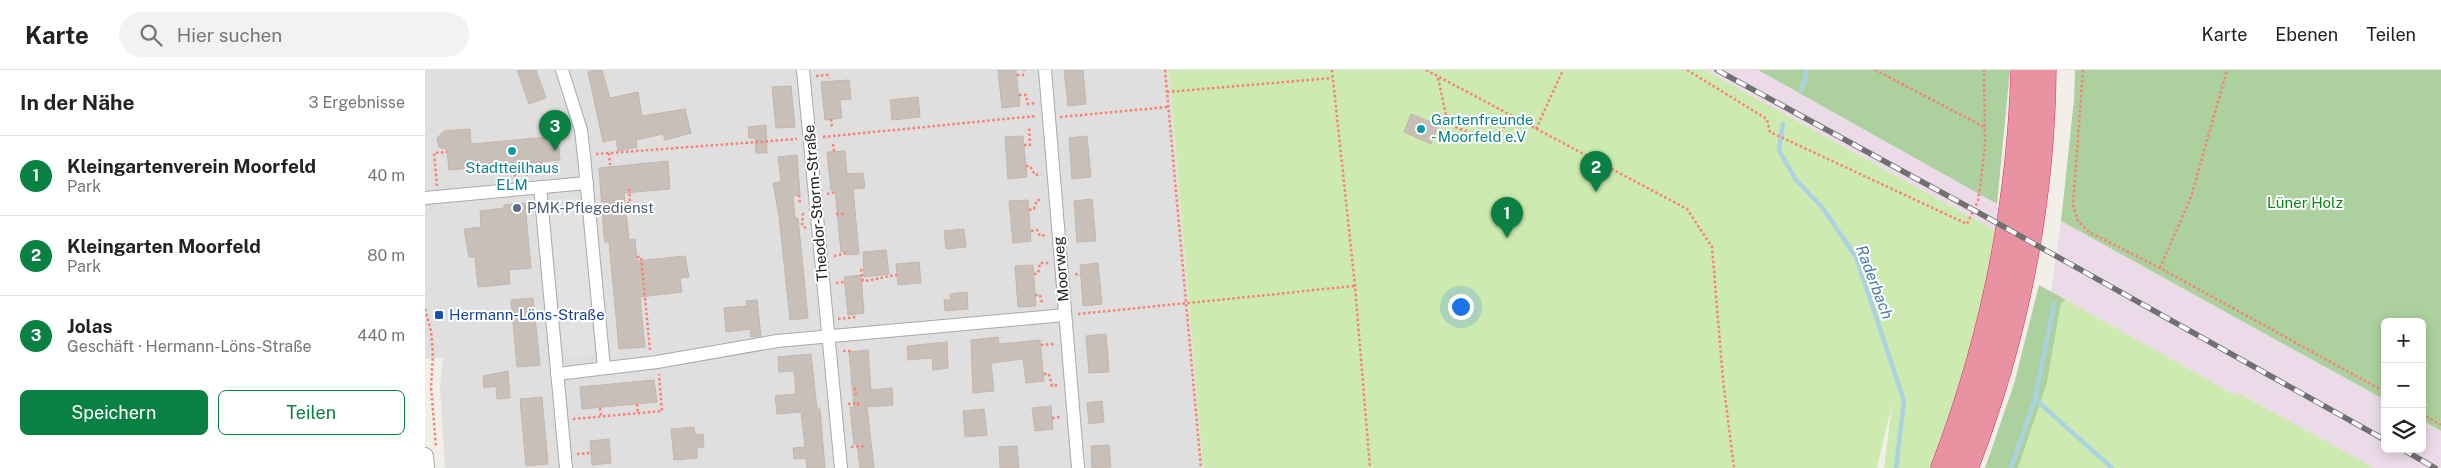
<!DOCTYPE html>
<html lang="de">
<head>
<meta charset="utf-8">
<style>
  body { margin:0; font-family:"Public Sans",sans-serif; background:#f2f2f2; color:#222 }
  .controls { position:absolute; right:15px; bottom:15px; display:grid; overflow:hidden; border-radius:8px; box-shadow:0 2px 12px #0003 }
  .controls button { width:45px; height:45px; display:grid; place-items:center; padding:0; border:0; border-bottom:1px solid #e0e0e0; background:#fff; color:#222; font:25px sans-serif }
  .you { position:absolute; left:1035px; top:236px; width:18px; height:18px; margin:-12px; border:4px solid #fff; border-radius:50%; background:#1a73e8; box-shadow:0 0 0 8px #1a73e833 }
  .badge { display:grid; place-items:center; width:32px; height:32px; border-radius:50%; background:#0b8043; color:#fff; font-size:16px; font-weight:700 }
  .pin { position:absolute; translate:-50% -41px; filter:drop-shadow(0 1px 2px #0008) }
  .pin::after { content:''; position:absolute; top:26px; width:18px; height:15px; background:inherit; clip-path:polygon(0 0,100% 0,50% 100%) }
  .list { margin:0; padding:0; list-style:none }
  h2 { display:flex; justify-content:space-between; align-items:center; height:65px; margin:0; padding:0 20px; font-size:21px }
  h2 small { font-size:16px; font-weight:400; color:#767676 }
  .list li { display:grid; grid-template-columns:32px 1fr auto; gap:15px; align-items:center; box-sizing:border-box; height:80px; padding:0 20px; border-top:1px solid #e0e0e0 }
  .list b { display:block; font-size:19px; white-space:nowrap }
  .list p { margin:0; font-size:16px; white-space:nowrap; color:#767676 }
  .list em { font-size:16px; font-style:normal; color:#767676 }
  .actions { display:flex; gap:10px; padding:15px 20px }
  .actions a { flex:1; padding:11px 0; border:1px solid #0b8043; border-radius:8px; text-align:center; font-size:18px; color:#0b8043 }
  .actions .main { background:#0b8043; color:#fff }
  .icon { flex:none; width:28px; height:28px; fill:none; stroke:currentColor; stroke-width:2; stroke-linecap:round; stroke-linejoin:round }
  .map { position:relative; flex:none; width:2016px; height:398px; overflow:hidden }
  header { display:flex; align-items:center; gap:30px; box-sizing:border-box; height:70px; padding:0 25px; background:#fff; border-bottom:1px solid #e0e0e0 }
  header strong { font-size:24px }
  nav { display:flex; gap:28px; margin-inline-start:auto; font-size:18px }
  .search { width:350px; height:45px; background:#f2f2f2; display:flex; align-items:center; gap:12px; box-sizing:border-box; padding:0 18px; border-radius:28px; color:#767676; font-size:19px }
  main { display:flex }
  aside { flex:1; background:#fff }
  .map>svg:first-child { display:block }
</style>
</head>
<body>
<header>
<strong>Karte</strong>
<div class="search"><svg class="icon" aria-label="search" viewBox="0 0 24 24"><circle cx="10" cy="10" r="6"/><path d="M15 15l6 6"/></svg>Hier suchen</div>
<nav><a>Karte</a><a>Ebenen</a><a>Teilen</a></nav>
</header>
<main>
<aside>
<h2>In der Nähe<small>3 Ergebnisse</small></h2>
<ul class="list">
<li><span class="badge">1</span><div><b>Kleingartenverein Moorfeld</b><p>Park</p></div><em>40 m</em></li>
<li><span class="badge">2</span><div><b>Kleingarten Moorfeld</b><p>Park</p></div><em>80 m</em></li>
<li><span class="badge">3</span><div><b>Jolas</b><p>Geschäft · Hermann-Löns-Straße</p></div><em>440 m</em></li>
</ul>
<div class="actions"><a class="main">Speichern</a><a>Teilen</a></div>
</aside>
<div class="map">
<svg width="2016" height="398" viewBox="0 0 2016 398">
  <rect width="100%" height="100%" fill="#f2efe9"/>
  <path fill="#e0dfdf" d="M0,0h744l34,398h-758l-5,-79 3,-31 -18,1z"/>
  <g fill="#ebdbe8">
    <path d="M1280,0h53l239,134 -1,27z"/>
    <path d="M1636,151l324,179v49h37v-29l19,11v37h-69l-129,-73 -10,-1 -182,-102z"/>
  </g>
  <g fill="#cdebb0">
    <path d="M744,0h536l291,161 -22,120 -41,117h-49l8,-64 -15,64h-674z"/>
    <path d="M1641,230l167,94 9,1 132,73h-356l29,-85 14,-80z"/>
  </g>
  <g fill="#add19e">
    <path d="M1333,0h252l-13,134z"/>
    <path d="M1650,0h366v361l-19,-11v-98h-37v78l-324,-179 13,-121z"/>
    <path d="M1614,215l27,15 -5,3 -14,80 -29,85h-33l29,-84z"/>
  </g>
  <path fill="#e2e2e2" d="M155,127l15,157 -31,3 -15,-157z"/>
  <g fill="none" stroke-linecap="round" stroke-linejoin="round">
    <g stroke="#aad3df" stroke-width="4.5">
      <path d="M1376,20l4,-10 1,-10"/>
      <path d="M1358,54l-4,26 17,30 26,27 34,50 48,144 -8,67"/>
      <path d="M1610,329l19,-95"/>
      <path d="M1586,398l24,-69 77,69"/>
    </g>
  </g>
  <g fill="#c7bfb8" stroke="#c4b6ab">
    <path d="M92,0h19l10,28 -17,6z"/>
    <path d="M171,0h6l8,28 28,-6 4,24 43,-7 6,24 -26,7 -2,-6 -27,6 1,7 -19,4 -2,-12 -13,3 -15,-70z"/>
    <path d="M573,0h18l4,36 -18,2z"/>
    <path d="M639,0h19l3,34 -18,2z"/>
    <path d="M424,10l2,19 -11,1 2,18 -17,2 -4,-38z"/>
    <path d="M366,16l4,41 -19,1 -4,-41z"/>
    <path d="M493,27l2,20 -28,3 -2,-20z"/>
    <path d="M986,44l27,11 -7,19 -27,-12z"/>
    <path d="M341,55l1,28h-11l-1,-15h-6l-1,-11z"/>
    <path d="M45,59l1,15 87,-8 2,24 -111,10 -2,-20 -8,-3 -2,-9 7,-7z"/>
    <path d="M598,66l4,41 -19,2 -3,-42z"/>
    <path d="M662,66l4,41 -19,2 -3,-41z"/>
    <path d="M420,81l2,23 16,-1 2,15 -12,1 6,65 -12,1v-3h-6l-6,-62h-4l-4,-38z"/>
    <path d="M372,85l3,40 -7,1 2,22h3l10,100 -18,2 -11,-104 -6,-33 8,-1 -3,-25z"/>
    <path d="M243,91l2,28 -46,4 5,47 6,-1 2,22 48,-5 4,21 -9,1 2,14 -42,5 5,50 -26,2 -10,-107h-4l-1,-6 -5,-68z"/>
    <path d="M667,129l4,42 -19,1 -3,-41z"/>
    <path d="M603,130l3,41 -18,2 -4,-42z"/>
    <path d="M100,133l6,65 -22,2 1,14 -32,3 -3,-30h-6l-5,-28 17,-2 -1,-16 24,-3v-3z"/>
    <path d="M539,159l2,18 -20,2 -2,-18z"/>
    <path d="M461,180l3,24 -25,3 -1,-25z"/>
    <path d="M494,192l2,21 -23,2 -2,-21z"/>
    <path d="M673,193l4,41 -19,2 -3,-41z"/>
    <path d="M608,195l3,41 -18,1 -3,-41z"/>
    <path d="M436,205l3,38 -16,2 -4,-38z"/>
    <path d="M542,222l1,17 -23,2 -1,-11h7l-1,-6z"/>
    <path d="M108,228l7,67 -23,2 -6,-67z"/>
    <path d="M332,230l4,36 -10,1 -1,-8 -24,3 -2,-24 23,-2 -1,-5z"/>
    <path d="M681,264l3,38 -20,1 -3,-37z"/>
    <path d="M573,267l1,7 41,-4 4,41 -18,2 -3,-24 -32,4 3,28 -21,2 -2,-53z"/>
    <path d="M522,272l1,26 -15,2 -1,-12 -24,2 -1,-14z"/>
    <path d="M443,280l3,40 21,-2 1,17 -26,2 7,61h-14l-3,-24 -3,1 -4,-38h4l-5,-55z"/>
    <path d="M386,284l6,55h3l5,59h-18l-1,-10 -12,1 -1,-11 12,-1 -4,-35 -24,2 -2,-18 21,-2 -2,-23 -15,1 -1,-15z"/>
    <path d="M83,301l2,27 -13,1 -1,-13 -12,2 -1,-12z"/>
    <path d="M229,310l3,22 -75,7 -2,-22z"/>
    <path d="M117,327l6,67 -22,2 -6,-67z"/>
    <path d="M677,331l2,21 -15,2 -2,-21z"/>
    <path d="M626,336l2,23 -18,2 -3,-23z"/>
    <path d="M559,339l3,26 -22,2 -2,-26z"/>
    <path d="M269,357l1,8 8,-1 1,13 -7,1v10l-23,2 -3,-31z"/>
    <path d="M184,369l2,24 -19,2 -2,-24z"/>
    <path d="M684,375l2,22 -19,1 -1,-22z"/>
    <path d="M592,376l2,22h-19l-1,-21z"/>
  </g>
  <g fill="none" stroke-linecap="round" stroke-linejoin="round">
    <defs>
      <g id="minor">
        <path d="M137,0l19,60 3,26 20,212"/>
        <path d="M378,0l38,398"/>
        <path d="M620,0l33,398"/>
        <path d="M115,117l26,281"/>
        <path d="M0,128l162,-15"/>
        <path d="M132,304l100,-12 120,-21 288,-26"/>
      </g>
      <path id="tertiary" d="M0,386l1,12"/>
      <g id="motorway">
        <path d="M1518,398c49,-127 76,-262 80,-398"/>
        <path d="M1541,398c49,-126 77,-263 78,-398"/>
      </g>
    </defs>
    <use href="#minor" stroke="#a9a9a9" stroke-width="14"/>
    <use href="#tertiary" stroke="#a9a9a9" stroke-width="18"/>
    <use href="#motorway" stroke="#dc2a67" stroke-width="25"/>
    <g stroke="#fa8072" stroke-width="2.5" stroke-dasharray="2.5 2.5" stroke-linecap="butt">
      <path d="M740,0l36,398"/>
      <path d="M907,0l23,216 15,182"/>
      <path d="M1001,0l261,139 25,38 11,133 11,88"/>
      <path d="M1262,0l80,49 3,13 197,92 11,-23 7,-53 -1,-78"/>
      <path d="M1450,0l111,58"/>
      <path d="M1658,0l-10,135 5,16 11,11 71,36 225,124"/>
      <path d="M592,5h6l1,-5"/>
      <path d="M391,6l12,-1 2,3"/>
      <path d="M1013,8l10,46 47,19 15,-27"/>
      <path d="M742,22l165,-14"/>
      <path d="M594,25h7l2,9 8,-1"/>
      <path d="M635,47l108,-10"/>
      <path d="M406,49l1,8"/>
      <path d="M1111,59l27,-59"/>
      <path d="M398,67l213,-21"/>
      <path d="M408,74l1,8"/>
      <path d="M599,75h6l-1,-18"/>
      <path d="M184,83l1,12"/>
      <path d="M171,84l201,-15"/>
      <path d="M116,92l1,13"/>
      <path d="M101,93l1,14"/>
      <path d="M89,94l1,14"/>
      <path d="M601,96h4l5,9 6,-1"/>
      <path d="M12,116l-3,-33 13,-1"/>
      <path d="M402,124l8,-2"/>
      <path d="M374,125l1,9"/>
      <path d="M177,135l28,-2 -1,-17"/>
      <path d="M177,137l14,-1v8"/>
      <path d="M604,140l5,-1 3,-9h6"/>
      <path d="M378,143l-1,13 4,2"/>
      <path d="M411,144h9"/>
      <path d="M606,161l6,-1 3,6 6,-1"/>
      <path d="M409,186l13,-3"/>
      <path d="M212,187h4l9,93"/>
      <path d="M1735,198l31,-71 36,-127"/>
      <path d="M436,199l2,12c13,-1 22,-5 34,-6"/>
      <path d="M651,203l1,2h3"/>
      <path d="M609,204l4,-1 2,-10h9"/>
      <path d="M411,213l8,-1"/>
      <path d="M610,225h5l2,8"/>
      <path d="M0,239l6,22 2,22 -2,34 5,60"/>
      <path d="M653,244l277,-28"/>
      <path d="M413,249l18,-2"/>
      <path d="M616,275l13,-1"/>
      <path d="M418,281h9"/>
      <path d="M619,304h5l3,12 7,-1"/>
      <path d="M430,318l1,7"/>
      <path d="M212,334l1,9"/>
      <path d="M423,334l10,-1v3"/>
      <path d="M175,338l1,8"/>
      <path d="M1997,344l19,11"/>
      <path d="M627,348l8,-1"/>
      <path d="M148,349l89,-8 -3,-37"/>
      <path d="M426,377l12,-1 -1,-2"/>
      <path d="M152,384l14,-1"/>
    </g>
    <use href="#minor" stroke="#fff" stroke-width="12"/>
    <use href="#tertiary" stroke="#fff" stroke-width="16"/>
    <use href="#motorway" stroke="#e892a2" stroke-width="24"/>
    <defs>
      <g id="rail">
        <path d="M1292,0l255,139 413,231"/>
        <path d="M1977,379l33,19"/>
      </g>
    </defs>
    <use href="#rail" stroke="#707070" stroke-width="5.5"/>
    <use href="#rail" stroke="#fff" stroke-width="4" stroke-dasharray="11" stroke-linecap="butt"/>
  </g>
  <g fill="#0f9aa8" stroke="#fff" stroke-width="2">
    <circle cx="996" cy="59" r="5"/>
    <circle cx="87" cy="81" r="5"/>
  </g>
  <circle fill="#5c6f8a" stroke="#fff" stroke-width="2" cx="92" cy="138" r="5"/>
  <rect fill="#1a4fb4" stroke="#fff" stroke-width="2" x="9" y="240" width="10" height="10" rx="2.5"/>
  <g text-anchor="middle" stroke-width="4" stroke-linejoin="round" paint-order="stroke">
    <g font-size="15" fill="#0d838f" stroke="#fff" text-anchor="start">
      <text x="1006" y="55">Gartenfreunde<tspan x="1006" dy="17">- Moorfeld e.V</tspan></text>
      <text x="87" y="103" text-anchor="middle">Stadtteilhaus<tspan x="87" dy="17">ELM</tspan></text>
    </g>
    <g font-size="15" fill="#222" stroke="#fff">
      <text transform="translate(391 133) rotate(-95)" y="5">Theodor-Storm-Straße</text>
      <text transform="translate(636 199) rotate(-95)" y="5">Moorweg</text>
    </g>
    <g font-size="15" fill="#0c8416" stroke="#fff">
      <text x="1880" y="138">Lüner Holz</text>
    </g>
    <g font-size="15" fill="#4e5e75" stroke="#fff" text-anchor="start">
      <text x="102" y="143">PMK-Pflegedienst</text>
    </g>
    <g font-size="15" fill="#164399" stroke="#fff" text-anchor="start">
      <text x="24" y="250">Hermann-Löns-Straße</text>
    </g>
    <g font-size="16" font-style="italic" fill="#4a7aab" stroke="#fff">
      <text transform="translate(1450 212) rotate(69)" y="6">Raderbach</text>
    </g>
  </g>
</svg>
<div class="controls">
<button>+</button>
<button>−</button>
<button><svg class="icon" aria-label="layers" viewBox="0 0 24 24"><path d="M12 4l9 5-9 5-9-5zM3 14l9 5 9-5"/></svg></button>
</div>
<div class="you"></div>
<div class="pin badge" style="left:1082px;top:168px">1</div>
<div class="pin badge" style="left:1171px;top:122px">2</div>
<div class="pin badge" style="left:130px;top:81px">3</div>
</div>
</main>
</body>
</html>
